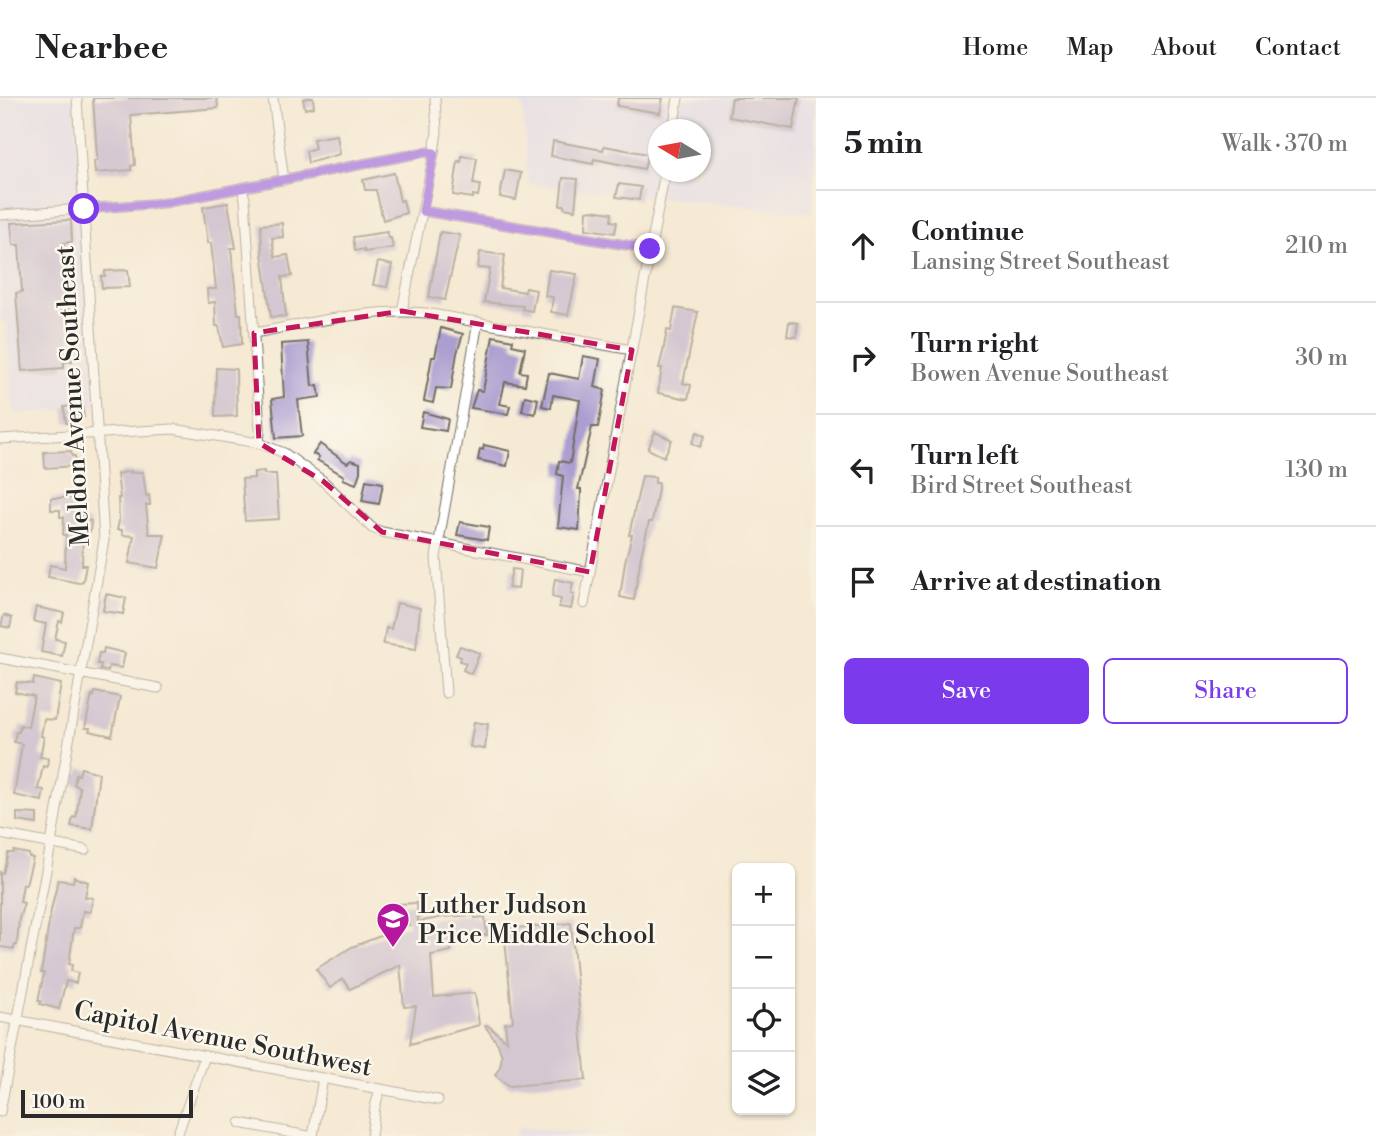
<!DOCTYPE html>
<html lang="en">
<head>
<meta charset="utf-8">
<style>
  body { margin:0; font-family:"Libre Bodoni",serif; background:#f2f2f2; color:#202124 }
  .controls { position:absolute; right:21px; bottom:21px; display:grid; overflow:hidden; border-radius:10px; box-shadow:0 2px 5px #0004 }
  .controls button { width:63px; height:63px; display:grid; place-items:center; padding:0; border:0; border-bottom:2px solid #e0e0e0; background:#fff; color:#202124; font:35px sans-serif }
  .compass { position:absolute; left:648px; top:21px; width:63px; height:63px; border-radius:50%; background:#fff; box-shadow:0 2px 5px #0004; rotate:280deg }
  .scale { position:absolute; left:21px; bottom:18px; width:172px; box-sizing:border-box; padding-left:7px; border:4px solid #2b2b2b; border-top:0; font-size:19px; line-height:24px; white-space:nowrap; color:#2b2b2b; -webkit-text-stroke:5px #fbf7ec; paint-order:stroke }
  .stop { position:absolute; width:21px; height:21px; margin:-16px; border:5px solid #7c3aed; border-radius:50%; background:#fff }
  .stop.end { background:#7c3aed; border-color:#fff; box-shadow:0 2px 7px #0008 }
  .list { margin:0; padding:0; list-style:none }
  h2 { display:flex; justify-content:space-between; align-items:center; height:91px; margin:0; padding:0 28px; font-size:30px }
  h2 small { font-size:23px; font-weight:400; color:#757577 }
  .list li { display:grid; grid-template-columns:46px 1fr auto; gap:21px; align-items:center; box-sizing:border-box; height:112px; padding:0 28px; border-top:2px solid #e0e0e0 }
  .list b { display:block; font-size:26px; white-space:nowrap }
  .list p { margin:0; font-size:23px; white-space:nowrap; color:#757577 }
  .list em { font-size:23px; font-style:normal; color:#757577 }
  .actions { display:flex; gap:14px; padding:21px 28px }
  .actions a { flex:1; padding:16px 0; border:2px solid #7c3aed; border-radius:10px; text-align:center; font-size:24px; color:#7c3aed }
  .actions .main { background:#7c3aed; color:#fff }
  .icon { flex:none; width:38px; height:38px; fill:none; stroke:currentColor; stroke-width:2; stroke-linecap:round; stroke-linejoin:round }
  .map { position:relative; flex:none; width:816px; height:1038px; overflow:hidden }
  header { display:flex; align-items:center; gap:42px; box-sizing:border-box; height:98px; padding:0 35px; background:#fff; border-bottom:2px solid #e0e0e0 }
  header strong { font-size:33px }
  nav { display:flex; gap:38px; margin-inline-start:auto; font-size:24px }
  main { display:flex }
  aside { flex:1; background:#fff }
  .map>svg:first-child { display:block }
</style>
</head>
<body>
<header>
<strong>Nearbee</strong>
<nav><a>Home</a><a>Map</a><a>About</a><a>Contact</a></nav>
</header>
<main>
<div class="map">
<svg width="816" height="1038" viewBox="0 0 816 1038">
  <rect width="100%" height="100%" fill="#fbf7ec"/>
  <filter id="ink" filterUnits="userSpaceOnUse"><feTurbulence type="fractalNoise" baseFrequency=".0143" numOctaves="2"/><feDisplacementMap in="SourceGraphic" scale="14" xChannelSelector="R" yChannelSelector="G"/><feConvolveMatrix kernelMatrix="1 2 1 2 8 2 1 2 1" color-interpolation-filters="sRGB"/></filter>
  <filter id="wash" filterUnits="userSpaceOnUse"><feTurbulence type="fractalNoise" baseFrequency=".00686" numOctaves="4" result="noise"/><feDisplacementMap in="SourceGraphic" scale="28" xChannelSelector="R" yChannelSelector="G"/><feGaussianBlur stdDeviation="1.57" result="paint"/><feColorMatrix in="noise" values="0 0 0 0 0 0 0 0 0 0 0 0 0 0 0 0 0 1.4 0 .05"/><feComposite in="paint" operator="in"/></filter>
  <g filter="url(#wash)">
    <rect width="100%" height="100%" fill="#f5ead4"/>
    <g fill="#d9d7f8" fill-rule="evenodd">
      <path d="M0,0h74l21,309 -82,7 -7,-93 -6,1z"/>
      <path d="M522,0h294v48l-5,67 -283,-29zM659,32h42v42h-42z"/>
      <path d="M518,1029l92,9h-94z"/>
    </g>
    <g id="blocks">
      <g fill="#ab9ed0">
        <path d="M93,0h124l1,10 -87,7 4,50 -4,1v4l-36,3 -1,-12h3v-5z"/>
        <path d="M308,0h5l1,9 -9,2 -2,-10z"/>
        <path d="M618,0h45l-3,15 -43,-7z"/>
        <path d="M732,0h67l-6,31 -64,-12z"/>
        <path d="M337,37l3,19 -32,9 -2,-12 9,-3 -2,-9z"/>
        <path d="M553,43l50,9 1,-4 44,8 -4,15 -50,-10 -1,5 -42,-8z"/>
        <path d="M462,58l15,2 -4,26 7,1 -2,11 -5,-1v3l-20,-3 5,-34 3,1z"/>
        <path d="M505,72l16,3 -5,27 -16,-3z"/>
        <path d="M394,75l6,28 3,-1 3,13 -23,7 -7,-30h-11l-2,-10z"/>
        <path d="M563,80l15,1 -3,31 -11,-2v-3h-4z"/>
        <path d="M619,86l22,3 -2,13 -23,-3z"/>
        <path d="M228,105l8,45h-5l7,66h3l1,30 -19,3 -4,-21h-3l-1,-24 -7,1 -1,-14h9l-5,-46h-3l-5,-36z"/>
        <path d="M592,112l20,3 -1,8 6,1 -2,11 -29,-4 1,-18z"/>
        <path d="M71,122l1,22 -8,1 8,118 -8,1v6l-42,3 -6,-78 6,-1 -3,-47h-6l-2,-22z"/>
        <path d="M282,125l1,14 -11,1 3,19 13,-2 4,21 -10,1 4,39 -15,1 -9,-64 -1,-28z"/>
        <path d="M387,134l1,6h3l2,10 -29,4v-3l-9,2 -2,-14z"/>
        <path d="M440,134l20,3 -15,65 -16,-3z"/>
        <path d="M480,154l25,3 -5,33 25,4 1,-4 10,2 -4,21 -10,-2 1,-3 -39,-4 6,-33 -12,-1z"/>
        <path d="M378,164l14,3 -5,22 -14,-2z"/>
        <path d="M128,172l2,17 -28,1 -1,-12h4v-5z"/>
        <path d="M549,172l28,4 -9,41 -17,-3 2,-15 -8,-1z"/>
        <path d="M675,210l23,4 -15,71 8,2 -3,14 -30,-6 4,-25h-3l4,-16 4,-22 4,1z"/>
        <path d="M789,224l9,1 -2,14 -9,-1z"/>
        <path d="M441,230l22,6 -6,19 -6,36 -15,-1 -3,15 -9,-2 8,-44h3z"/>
        <path d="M493,238l20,4 -1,5 13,3 -5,24 7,1 -2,12 -20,-3 -5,22 10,2 -2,8 -37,-6 6,-18 6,1z"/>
        <path d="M308,244l4,44 6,-1 2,12 -22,3 4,36 -26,2 -4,-39 12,-2 -3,-53z"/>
        <path d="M583,258l17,3 -5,28 10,3 -7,37h-6l-14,62h3v5l-2,36 -21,-3 5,-51 -6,-2 2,-13 11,2 10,-63 -27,-5 -2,13 -9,-2 7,-33 30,6z"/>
        <path d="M216,270l20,1 1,47 -22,1z"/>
        <path d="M525,298l13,3 -3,15 -13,-3z"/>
        <path d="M82,307l2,12h-5v5l-13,1 -2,-16z"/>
        <path d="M423,314l25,7 -2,12 -26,-4z"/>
        <path d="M655,334l17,8 -8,17 -16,-8z"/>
        <path d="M697,334l8,4 -5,11 -8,-4z"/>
        <path d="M320,346l27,19 4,-3 9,3v9l-4,12 -13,-5 1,-3 -27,-16 2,-3 -6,-3z"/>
        <path d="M484,347l26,6 -3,15 -29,-6 2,-11 3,1z"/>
        <path d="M71,353l1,5h3l1,10 -31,2 -1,-16z"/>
        <path d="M131,373v2l12,-1 3,24 3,-1 1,10h-4l3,29h16l-7,34 -29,-5 5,-27 -12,-1v-5h-5l2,-9 -1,-23h2l-3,-24z"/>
        <path d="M264,373v3h12l3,45 -34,2 -3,-42 12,-1v-6z"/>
        <path d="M642,378l13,1v6h4l-7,39h-3l-8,34 -7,44 -14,-3 5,-35 7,-27h-3z"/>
        <path d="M366,382l17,3 -4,21 -17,-3z"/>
        <path d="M51,400h27v7h4v15l9,1 -1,11 -7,-1 -1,34h4l-3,16 -4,2 -31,-6 2,-12 15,3 1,-33h-3l1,-18h-4v-7h-9z"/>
        <path d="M460,424l29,5 -2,13 -30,-5z"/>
        <path d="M512,471l8,1 -2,19 -10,-1z"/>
        <path d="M555,481l18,4 -2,10 3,1 -3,15 -12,-2 2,-8 -9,-2z"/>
        <path d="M106,496l20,4 -3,16 -20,-3z"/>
        <path d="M397,505l23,5 -4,41 -33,-5 3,-16 5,1z"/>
        <path d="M36,509l28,6 -2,9 -3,-1 -4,18 10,2 -3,15 -21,-4 5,-28 -13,-3z"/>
        <path d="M4,517l8,3 -2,10 -9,-2z"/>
        <path d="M460,548l20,7 -9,21 -8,-4 3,-7 -6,-2 1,-4 -5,-2z"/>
        <path d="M104,550l21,5 -3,15 -13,-2 -1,5 -8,-1 1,-6h-4l2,-11h4z"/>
        <path d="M34,580l27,6 -6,36 -11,-1 -3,17 3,1 -4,20 8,1 -1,9 -4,-1 -5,23 6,1 -2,11 -28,-6 8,-51 -8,-2 2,-10h3l1,-7 8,2 6,-31 -19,-4 2,-10 16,2z"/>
        <path d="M95,594l25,5 -8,39 -23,-5 1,-3h-5l7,-33 2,1z"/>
        <path d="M474,624l14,2 -3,25 -15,-2z"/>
        <path d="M81,670l18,5 -7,56 -21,-3 2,-9 3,1 4,-30 -6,-4 2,-10 3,1z"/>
        <path d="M17,715l20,1v10l-20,-3z"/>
        <path d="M14,753l15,3v3l4,1 -7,26h-3l-3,18 4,1 -5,16 -2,26h-2l-1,4 -14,-2v-75l3,1 5,-20h5z"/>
        <path d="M74,779l14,5 -3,15 8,1 -3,14 -7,-1 -3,17h-6l-5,36 3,1 -1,6 7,2 -2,10 -10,-2 -7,28 -19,-5 1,-3h-3l6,-28h-3l10,-63 7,-30 15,2z"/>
        <path d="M417,805l1,19 25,-5 31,-2 1,3 10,-1 2,18 -27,3 1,5 -11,2 1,6 -20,4 3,42 41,-4 4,32 -69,19 6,-38 -12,1 -4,-42 -50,24 -7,-10 -13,9 -14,-19 36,-22 57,-22 -10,-21z"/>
        <path d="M571,825l15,157 -77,6 -14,-11 5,-8 2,-11 -4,-12 -13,-18 2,-1 20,16 -2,-18 8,-1 -9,-93z"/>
      </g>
    </g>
  </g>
  <g filter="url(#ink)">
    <use href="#blocks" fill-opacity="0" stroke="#726e66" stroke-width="2"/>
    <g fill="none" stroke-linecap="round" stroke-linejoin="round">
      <defs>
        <g id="street">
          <path d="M273,0l11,82"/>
          <path d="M673,32l5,-32"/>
          <path d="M242,90l3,11 15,231 -1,13"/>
          <path d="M423,113l227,38"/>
          <path d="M0,117l164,-12 261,-51 9,1"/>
          <path d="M402,213l32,-158 3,-22 -2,-33"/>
          <path d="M254,235c57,-10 114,-25 172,-20l206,37"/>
          <path d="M0,341l173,-10 86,14 25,10 39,28 49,47 10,4 208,40"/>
          <path d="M584,506l81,-432"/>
          <path d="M0,560l158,30"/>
          <path d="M446,595l-10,-136 42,-235"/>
          <path d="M0,736l85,16"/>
          <path d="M0,919l438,83"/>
          <path d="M0,1014l49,-257 55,-315 -27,-442"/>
          <path d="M240,1025l68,13"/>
          <path d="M177,1038l28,-80"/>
          <path d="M313,1038l10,-58"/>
          <path d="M371,1038l4,-29 5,-18"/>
        </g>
      </defs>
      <use href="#street" stroke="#726e66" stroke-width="11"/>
      <use href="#street" stroke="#fff" stroke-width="9"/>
    </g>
  </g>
  <g fill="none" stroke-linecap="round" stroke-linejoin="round" filter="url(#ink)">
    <path stroke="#7c3aed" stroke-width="9" d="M84,111l80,-6 261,-51 9,1 -11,58 227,38"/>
  </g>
  <path d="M0 0H816V1038H0ZM402,213l230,39 -42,222 -208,-40 -59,-51 -64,-38 -5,-110z" fill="#f5ead4" fill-opacity=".55" fill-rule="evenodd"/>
  <path fill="none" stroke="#c2185b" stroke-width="5" stroke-dasharray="14 9" stroke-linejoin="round" d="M402,213l230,39 -42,222 -208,-40 -59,-51 -64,-38 -5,-110z"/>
  <defs>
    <symbol id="school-pin" viewBox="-11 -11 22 30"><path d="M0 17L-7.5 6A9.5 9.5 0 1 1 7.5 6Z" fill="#b5179e" stroke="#fbf7ec"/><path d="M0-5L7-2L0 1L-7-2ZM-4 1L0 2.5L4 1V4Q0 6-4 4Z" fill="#fff"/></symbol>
  </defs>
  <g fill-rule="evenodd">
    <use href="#school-pin" x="374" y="802" width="38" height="52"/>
  </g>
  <g text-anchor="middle" stroke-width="5" stroke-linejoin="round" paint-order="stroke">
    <g font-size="26" fill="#2b2b2b" stroke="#fbf7ec">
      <text transform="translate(72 298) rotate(-93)" y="9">Meldon Avenue Southeast</text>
      <text transform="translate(223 940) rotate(11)" y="9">Capitol Avenue Southwest</text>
    </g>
    <g font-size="26" fill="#2b2b2b" stroke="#fbf7ec" text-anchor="start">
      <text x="418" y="815">Luther Judson<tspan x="418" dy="30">Price Middle School</tspan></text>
    </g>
  </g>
</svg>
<div class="controls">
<button>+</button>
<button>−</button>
<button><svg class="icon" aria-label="locate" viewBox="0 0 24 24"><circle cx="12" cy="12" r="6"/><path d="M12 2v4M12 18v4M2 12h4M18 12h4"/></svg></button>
<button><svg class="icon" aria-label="layers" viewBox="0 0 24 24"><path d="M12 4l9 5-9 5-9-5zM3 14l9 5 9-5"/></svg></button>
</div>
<svg class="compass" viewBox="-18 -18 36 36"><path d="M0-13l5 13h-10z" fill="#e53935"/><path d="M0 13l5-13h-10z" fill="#757577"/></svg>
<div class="scale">100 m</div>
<div class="stop" style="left:84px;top:111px"></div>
<div class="stop end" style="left:650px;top:151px"></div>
</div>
<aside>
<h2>5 min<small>Walk · 370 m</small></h2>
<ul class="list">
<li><svg class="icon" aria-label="ahead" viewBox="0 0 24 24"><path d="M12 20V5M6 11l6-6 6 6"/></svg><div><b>Continue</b><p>Lansing Street Southeast</p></div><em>210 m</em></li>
<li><svg class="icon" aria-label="right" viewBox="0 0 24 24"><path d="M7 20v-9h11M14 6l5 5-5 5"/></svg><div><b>Turn right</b><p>Bowen Avenue Southeast</p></div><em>30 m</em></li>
<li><svg class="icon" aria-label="left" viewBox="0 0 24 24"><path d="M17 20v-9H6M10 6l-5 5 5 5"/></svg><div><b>Turn left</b><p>Bird Street Southeast</p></div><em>130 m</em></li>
<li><svg class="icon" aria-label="arrive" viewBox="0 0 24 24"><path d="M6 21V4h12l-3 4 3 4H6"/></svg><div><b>Arrive at destination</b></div></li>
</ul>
<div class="actions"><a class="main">Save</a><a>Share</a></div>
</aside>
</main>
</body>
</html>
